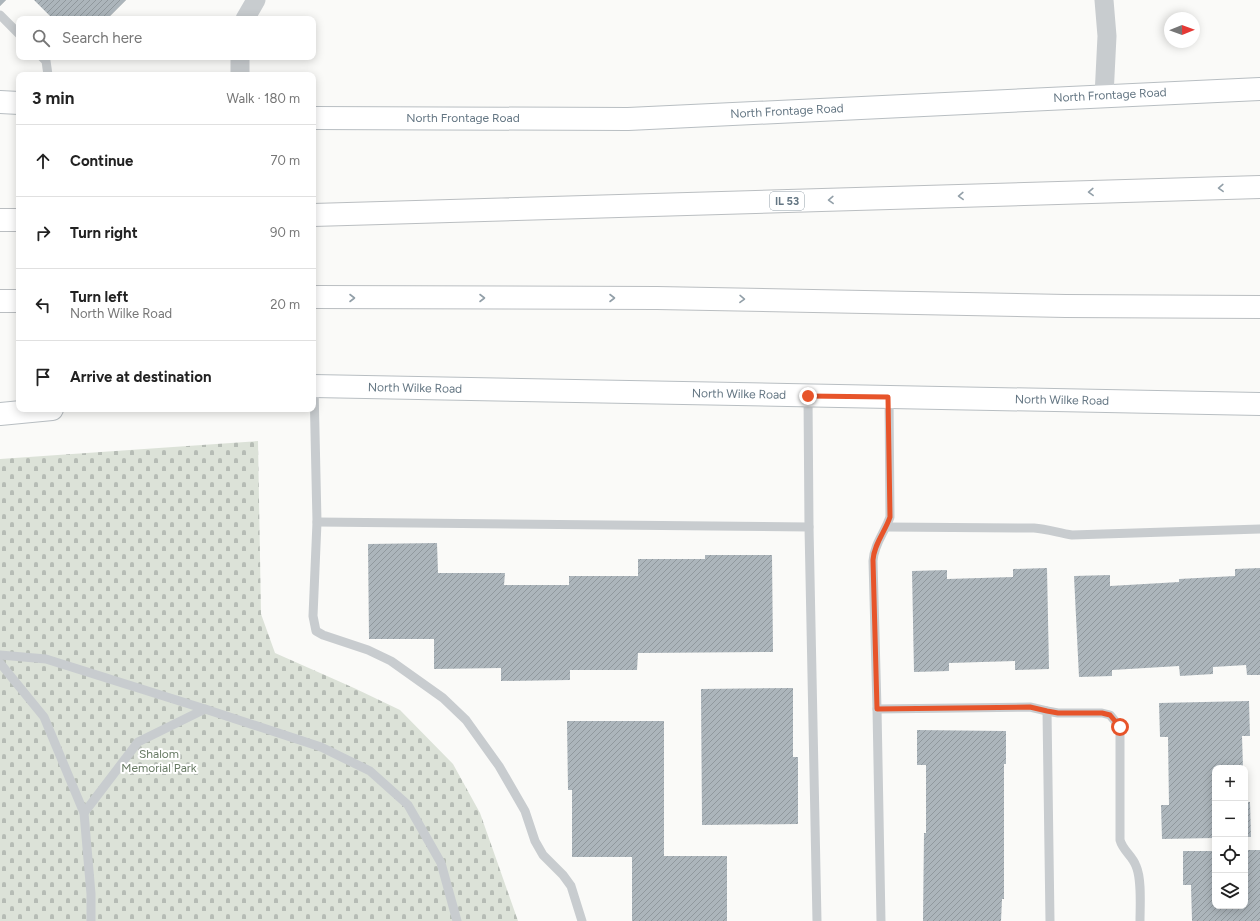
<!DOCTYPE html>
<html lang="en">
<head>
<meta charset="utf-8">
<style>
  body { margin:0; font-family:Figtree,sans-serif; background:#f2f2f2; color:#222 }
  .controls { position:absolute; right:12px; bottom:12px; display:grid; overflow:hidden; border-radius:8px; box-shadow:0 2px 10px #0003 }
  .controls button { width:36px; height:36px; display:grid; place-items:center; padding:0; border:0; border-bottom:1px solid #e0e0e0; background:#fff; color:#222; font:20px sans-serif }
  .compass { position:absolute; left:1164px; top:12px; width:36px; height:36px; border-radius:50%; background:#fff; box-shadow:0 2px 10px #0003; rotate:89deg }
  .stop { position:absolute; width:12px; height:12px; margin:-9px; border:3px solid #e7542a; border-radius:50%; background:#fff }
  .stop.end { background:#e7542a; border-color:#fff; box-shadow:0 1px 4px #0008 }
  .list { margin:0; padding:0; list-style:none }
  h2 { display:flex; justify-content:space-between; align-items:center; height:52px; margin:0; padding:0 16px; font-size:17px }
  h2 small { font-size:13px; font-weight:400; color:#767676 }
  .list li { display:grid; grid-template-columns:26px 1fr auto; gap:12px; align-items:center; box-sizing:border-box; height:72px; padding:0 16px; border-top:1px solid #e0e0e0 }
  .list b { display:block; font-size:15px; white-space:nowrap }
  .list p { margin:0; font-size:13px; white-space:nowrap; color:#767676 }
  .list em { font-size:13px; font-style:normal; color:#767676 }
  .icon { flex:none; width:22px; height:22px; fill:none; stroke:currentColor; stroke-width:2; stroke-linecap:round; stroke-linejoin:round }
  .map { position:relative; flex:none; width:1260px; height:921px; overflow:hidden }
  .search { position:absolute; background:#fff; box-shadow:0 2px 10px #0003; left:16px; top:16px; width:300px; height:44px; display:flex; align-items:center; gap:10px; box-sizing:border-box; padding:0 14px; border-radius:8px; color:#767676; font-size:15px }
  .panel { position:absolute; background:#fff; box-shadow:0 2px 10px #0003; left:16px; top:72px; width:300px; height:340px; border-radius:8px }
  .map>svg:first-child { display:block }
</style>
</head>
<body>
<div class="map">
<svg width="1260" height="921" viewBox="0 0 1260 921">
  <defs>
    <pattern id="cemetery-stones" width="16" height="16" patternUnits="userSpaceOnUse"><rect width="16" height="16" fill="#dce2d8"/><path d="M2 7V4a2 2 0 0 1 4 0v3zM10 15v-3a2 2 0 0 1 4 0v3z" fill="#b6bcb5"/></pattern>
    <pattern id="building-hatch" width="6" height="6" patternUnits="userSpaceOnUse"><rect width="6" height="6" fill="#acb5bb"/><path d="M-1 1l2-2M0 6l6-6M5 7l2-2" fill="none" stroke="#90989d"/></pattern>
  </defs>
  <rect width="100%" height="100%" fill="#fafaf8"/>
  <path fill="url(#cemetery-stones)" d="M258,441l3,173 14,39 79,35 46,22 53,54 27,49 38,108h-518v-462z"/>
  <g fill="url(#building-hatch)">
    <path d="M0,0h6l-6,6z"/>
    <path d="M34,0h92l-19,19h-54z"/>
    <path d="M437,543l1,30h67l-1,12h65v-9h69v-17h67v-4h67l1,97 -135,1 -1,17h-67v10l-69,1v-13l-67,1v-30h-65l-1,-95z"/>
    <path d="M1047,568l2,101 -34,1v-9l-66,2v8l-35,1 -2,-101 35,-1v9l66,-2v-8z"/>
    <path d="M1260,568v107h-13l-1,-10 -33,2v7l-33,2 -1,-10 -67,4v6l-33,1 -5,-101 36,-1v11l69,-4v-3l56,-3v-7z"/>
    <path d="M793,688v69h5v67l-96,1 -1,-136z"/>
    <path d="M1249,701l1,35h-8l1,32h-28v70l-53,1 -1,-34h8l-1,-68h-8l-1,-34z"/>
    <path d="M567,721h97v135h63v65h-95v-64h-60v-67h-4z"/>
    <path d="M917,730l89,1v33h-2v135h-2l-1,22h-78l1,-88h2v-68h-9z"/>
    <path d="M1245,802h5l1,35h-6z"/>
    <path d="M1245,850h15v71h-68l-1,-36h-8v-34h32v55h30z"/>
  </g>
  <g fill="none" stroke-linecap="round" stroke-linejoin="round">
    <defs>
      <g id="secondary">
        <path d="M0,102l19,1"/>
        <path d="M313,118l315,1 632,-30"/>
        <path d="M313,386l947,18"/>
        <path d="M0,414l52,-5"/>
      </g>
      <g id="highway">
        <path d="M313,215l947,-28"/>
        <path d="M0,220h19"/>
        <path d="M313,297l344,1 409,8 194,1"/>
        <path d="M0,301h19"/>
      </g>
    </defs>
    <use href="#secondary" stroke="#b8bec2" stroke-width="24"/>
    <use href="#highway" stroke="#babec1" stroke-width="24"/>
    <g stroke="#c8cccf" stroke-width="9">
      <path d="M0,15l19,19"/>
      <path d="M42,57l4,4 2,14"/>
      <path d="M314,386l3,136 -4,94 3,15 7,4 45,15 23,11 52,37 23,22 33,46 26,45 10,30 8,14 20,20 8,11 11,35"/>
      <path d="M808,396l1,131 8,394"/>
      <path d="M317,522l492,5"/>
      <path d="M887,527l147,1c13,1 25,5 38,7l188,-6"/>
      <path d="M0,655l46,4 159,50 -67,33 -54,71"/>
      <path d="M0,663l44,54 40,96 7,81v27"/>
      <path d="M205,709l116,38 49,24 38,34 33,58 16,58"/>
      <path d="M877,709l153,-2 17,4 11,2h44l8,2 10,12v113c3,11 12,15 16,26 6,13 4,40 4,55"/>
      <path d="M1047,711l3,210"/>
      <path d="M881,921l-4,-212 -4,-148c1,-17 12,-29 17,-44l-1,-120"/>
    </g>
    <g stroke="#c8cccf" stroke-width="19">
      <path d="M245,19l11,-19"/>
      <path d="M240,75v-18"/>
      <path d="M1104,96l3,-60 -3,-36"/>
    </g>
    <use href="#secondary" stroke="#fff" stroke-width="22"/>
    <use href="#highway" stroke="#fff" stroke-width="22"/>
  </g>
  <defs><path id="oneway-chevron" d="M-2-3.5L2.5 0L-2 3.5" fill="none" stroke-width="1.6" stroke-linecap="round" stroke-linejoin="round"/></defs>
  <g stroke="#929fa8">
    <use href="#oneway-chevron" transform="translate(1221 188) rotate(178)"/>
    <use href="#oneway-chevron" transform="translate(1091 192) rotate(178)"/>
    <use href="#oneway-chevron" transform="translate(961 196) rotate(178)"/>
    <use href="#oneway-chevron" transform="translate(831 200) rotate(178)"/>
    <use href="#oneway-chevron" transform="translate(352 298)"/>
    <use href="#oneway-chevron" transform="translate(482 298)"/>
    <use href="#oneway-chevron" transform="translate(612 298)"/>
    <use href="#oneway-chevron" transform="translate(742 299) rotate(1)"/>
  </g>
  <g fill="none" stroke-linecap="round" stroke-linejoin="round">
    <path stroke="#e7542a" stroke-width="5" d="M808,396l80,1 2,120c-5,15 -16,27 -17,43l4,149 153,-2 17,4 11,2h44l8,2 10,12"/>
  </g>
  <g text-anchor="middle" stroke-width="4" stroke-linejoin="round" paint-order="stroke">
    <rect fill="#fff" stroke="#929fa8" stroke-width="1" x="770" y="192" width="34" height="18" rx="3"/>
    <g font-size="11" font-weight="bold" fill="#647683">
      <text x="787" y="205">IL 53</text>
    </g>
    <g font-size="12" fill="#647683" stroke="#fff">
      <text transform="translate(1110 95) rotate(-3)" y="4">North Frontage Road</text>
      <text transform="translate(787 111) rotate(-3)" y="4">North Frontage Road</text>
      <text x="463" y="122">North Frontage Road</text>
      <text transform="translate(415 388) rotate(1)" y="4">North Wilke Road</text>
      <text transform="translate(739 394) rotate(1)" y="4">North Wilke Road</text>
      <text transform="translate(1062 400) rotate(1)" y="4">North Wilke Road</text>
    </g>
    <g font-size="12" fill="#677a63" stroke="#fff">
      <text x="159" y="758">Shalom<tspan x="159" dy="14">Memorial Park</tspan></text>
    </g>
  </g>
</svg>
<div class="controls">
<button>+</button>
<button>−</button>
<button><svg class="icon" aria-label="locate" viewBox="0 0 24 24"><circle cx="12" cy="12" r="6"/><path d="M12 2v4M12 18v4M2 12h4M18 12h4"/></svg></button>
<button><svg class="icon" aria-label="layers" viewBox="0 0 24 24"><path d="M12 4l9 5-9 5-9-5zM3 14l9 5 9-5"/></svg></button>
</div>
<svg class="compass" viewBox="-18 -18 36 36"><path d="M0-13l5 13h-10z" fill="#e53935"/><path d="M0 13l5-13h-10z" fill="#767676"/></svg>
<div class="stop" style="left:1120px;top:727px"></div>
<div class="stop end" style="left:808px;top:396px"></div>
<div class="search"><svg class="icon" aria-label="search" viewBox="0 0 24 24"><circle cx="10" cy="10" r="6"/><path d="M15 15l6 6"/></svg>Search here</div>
<section class="panel">
<h2>3 min<small>Walk · 180 m</small></h2>
<ul class="list">
<li><svg class="icon" aria-label="ahead" viewBox="0 0 24 24"><path d="M12 20V5M6 11l6-6 6 6"/></svg><div><b>Continue</b></div><em>70 m</em></li>
<li><svg class="icon" aria-label="right" viewBox="0 0 24 24"><path d="M7 20v-9h11M14 6l5 5-5 5"/></svg><div><b>Turn right</b></div><em>90 m</em></li>
<li><svg class="icon" aria-label="left" viewBox="0 0 24 24"><path d="M17 20v-9H6M10 6l-5 5 5 5"/></svg><div><b>Turn left</b><p>North Wilke Road</p></div><em>20 m</em></li>
<li><svg class="icon" aria-label="arrive" viewBox="0 0 24 24"><path d="M6 21V4h12l-3 4 3 4H6"/></svg><div><b>Arrive at destination</b></div></li>
</ul>
</section>
</div>
</body>
</html>
